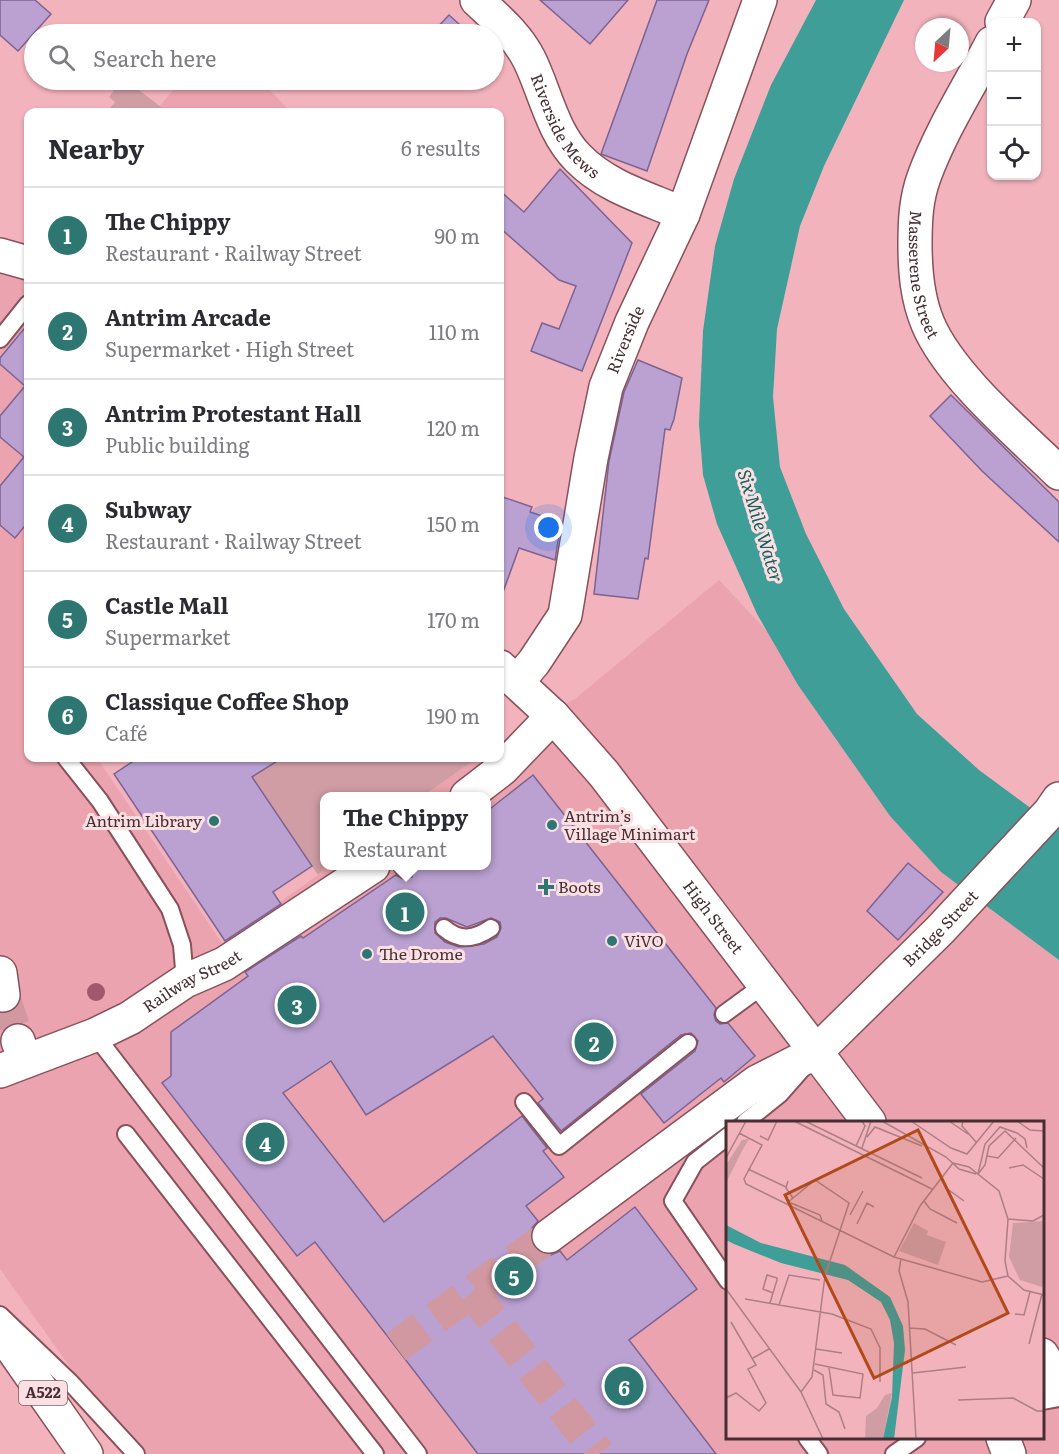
<!DOCTYPE html>
<html lang="en">
<head>
<meta charset="utf-8">
<style>
  body { margin:0; font-family:Literata,serif; background:#f2f2f3; color:#2b2b33 }
  .controls { position:absolute; right:18px; top:18px; display:grid; overflow:hidden; border-radius:12px; box-shadow:0 2px 4px #0004 }
  .controls button { width:54px; height:54px; display:grid; place-items:center; padding:0; border:0; border-bottom:2px solid #e1e1e2; background:#fff; color:#2b2b33; font:30px sans-serif }
  .compass { position:absolute; left:915px; top:18px; width:54px; height:54px; border-radius:50%; background:#fff; box-shadow:0 2px 4px #0004; rotate:206deg }
  .you { position:absolute; left:549px; top:528px; width:21px; height:21px; margin:-15px; border:4px solid #fff; border-radius:50%; background:#1a73e8; box-shadow:0 0 0 9px #1a73e833 }
  .badge { display:grid; place-items:center; width:39px; height:39px; border-radius:50%; background:#2d7671; color:#fff; font-size:20px; font-weight:700 }
  .pin { position:absolute; translate:-50% -50%; border:3px solid #fff; box-shadow:0 2px 6px #0006 }
  .popup { position:absolute; left:320px; top:792px; width:171px; height:78px; box-sizing:border-box; display:grid; place-content:center; border-radius:12px; background:#fff; filter:drop-shadow(0 2px 4px #0005); font-size:20px; white-space:nowrap; color:#7c7c81 }
  .popup b { font-size:22px; color:#2b2b33 }
  .popup::after { content:''; position:absolute; left:50%; top:100%; margin-left:-12px; border:12px solid transparent; border-top-color:#fff }
  .list { margin:0; padding:0; list-style:none }
  h2 { display:flex; justify-content:space-between; align-items:center; height:78px; margin:0; padding:0 24px; font-size:26px }
  h2 small { font-size:20px; font-weight:400; color:#7c7c81 }
  .list li { display:grid; grid-template-columns:39px 1fr auto; gap:18px; align-items:center; box-sizing:border-box; height:96px; padding:0 24px; border-top:2px solid #e1e1e2 }
  .list b { display:block; font-size:22px; white-space:nowrap }
  .list p { margin:0; font-size:20px; white-space:nowrap; color:#7c7c81 }
  .list em { font-size:20px; font-style:normal; color:#7c7c81 }
  .icon { flex:none; width:33px; height:33px; fill:none; stroke:currentColor; stroke-width:2; stroke-linecap:round; stroke-linejoin:round }
  .map { position:relative; flex:none; width:1059px; height:1454px; overflow:hidden }
  .search { position:absolute; background:#fff; box-shadow:0 2px 4px #0004; left:24px; top:24px; width:480px; height:66px; display:flex; align-items:center; gap:15px; box-sizing:border-box; padding:0 21px; border-radius:33px; color:#7c7c81; font-size:22px }
  .panel { position:absolute; background:#fff; box-shadow:0 2px 4px #0004; left:24px; top:108px; width:480px; height:654px; border-radius:12px }
  .map>svg:first-child { display:block }
</style>
</head>
<body>
<div class="map">
<svg width="1059" height="1454" viewBox="0 0 1059 1454">
  <rect width="100%" height="100%" fill="#f3b3bd"/>
  <g fill="#eba4af" fill-rule="evenodd">
    <path d="M181,80h79l31,32h-136z"/>
    <path d="M28,249v509h69l125,185 96,-68 8,-9h160v-70h-63l54,-38h23v-16l76,-44 143,-118 340,363v511h-914l-60,-66 -85,-119v-1005zM728,1122h314v316h-314z"/>
  </g>
  <g fill="#d09da5">
    <path d="M118,80h8l40,31 -59,1 8,-10 -6,-5 11,-15z"/>
    <path d="M273,758h204l-54,38h-99v70h2l-8,9 -66,-98 24,-16z"/>
  </g>
  <path fill="#409e98" d="M816,0h88l-80,166 -24,60 -23,103 -4,68 7,70 26,67 38,75 73,105 62,56 80,59v131l-118,-88 -51,-56 -92,-131 -41,-71 -40,-90 -14,-49 -4,-51 4,-93 12,-85 19,-67 37,-94z"/>
  <g fill="#bba1d2" stroke="#7c6391" stroke-width="1.5" fill-rule="evenodd">
    <path d="M0,0h35l16,14 -33,37 -18,-16z"/>
    <path d="M540,0h88l-38,44z"/>
    <path d="M657,0h52l-22,54 -40,117 -46,-17z"/>
    <path d="M449,15l21,19h-39z"/>
    <path d="M560,169l72,74 -50,128 -51,-20 11,-28 17,6 17,-43 -17,-6 -59,-52v-37l24,21z"/>
    <path d="M28,324v198l-13,16 -15,-13v-39l24,-29 -24,-20v-21l25,-30 -25,-22v-6z"/>
    <path d="M638,360l44,18 -8,41 -4,11 -5,-1 -17,130 -3,-1 -7,41 -44,-5 15,-133 15,-69z"/>
    <path d="M951,395l108,107v40l-77,-71 -52,-55z"/>
    <path d="M500,496l32,11 -2,5 31,10 -6,38 -36,-12 -16,44h-3z"/>
    <path d="M138,758h144l-30,19 60,89 -39,26 8,12 -56,37 -111,-167z"/>
    <path d="M533,775l183,233 -2,7 2,6 4,3 8,-1 27,33 -31,26 -3,-4 -57,45 -23,-29 54,-43 3,-10 -7,-8 -10,2 -120,96 -23,-28 5,-4 -50,-63 -127,79 -35,-54 -48,32 101,129 138,-106 25,32 -4,3 21,26 -38,29 12,15 -6,7 -2,10 4,10 7,5 10,2 9,-4 7,9 68,-53 62,82 -68,51 87,114h-238l-163,-212 -18,14 -135,-173 9,-7v-44l77,-56 -3,-4 56,-36 2,2 93,-63 7,4 9,-2 3,-11h71v-54zM440,918h6l21,9 24,-9 9,4 1,6 -4,9 -13,7 -25,3 -14,-5 -10,-9v-11z"/>
    <path d="M908,863l35,29 -45,48 -31,-29z"/>
  </g>
  <g fill="none" stroke-linecap="round" stroke-linejoin="round">
    <g stroke="#d198a1" stroke-width="33" stroke-dasharray="33 16" stroke-linecap="butt">
      <path d="M3,995l15,46"/>
      <path d="M472,1292l127,162"/>
      <path d="M396,1347l153,-111"/>
    </g>
    <defs>
      <g id="lane">
        <path d="M0,339l28,-35"/>
        <path d="M66,758l34,43 70,108 12,36 3,36"/>
        <path d="M402,866l3,3"/>
        <path d="M444,928c16,14 31,11 47,0"/>
        <path d="M724,1014l41,-30"/>
        <path d="M95,1035l323,419"/>
        <path d="M524,1102l35,44 129,-103"/>
        <path d="M745,1122l35,-28 22,-25"/>
        <path d="M126,1134l249,320"/>
        <path d="M728,1136l-33,26 -22,39 55,80"/>
        <path d="M0,1315l70,67 66,72"/>
        <path d="M1042,1401l17,-3"/>
        <path d="M807,1438l12,16"/>
        <path d="M894,1454l23,-16"/>
      </g>
      <g id="street">
        <path id="s1" d="M477,0c19,18 40,35 52,59 16,32 23,73 49,99 28,29 69,40 105,56"/>
        <path d="M1002,22l12,-22"/>
        <path id="s2" d="M992,43c-23,44 -51,87 -68,134 -8,22 -9,43 -9,67 0,27 2,54 13,80 22,52 90,109 131,149"/>
        <path d="M0,255l28,8"/>
        <path d="M500,667l53,49"/>
        <path id="s3" d="M518,681l16,-19 31,-47 26,-157 15,-71 26,-65 51,-108 77,-214"/>
        <path d="M0,973l3,22"/>
        <path d="M18,1041l7,20"/>
        <path d="M549,1236l208,-154 59,-30 53,70"/>
        <path d="M1042,1355l17,28"/>
        <path d="M1003,1438l6,16"/>
      </g>
      <g id="secondary">
        <path id="s4" d="M467,796l35,-27 51,-53 51,58 212,278 124,-122 110,-118 9,-13"/>
        <path id="s5" d="M0,1071l95,-36 35,-17 55,-37 39,-17 149,-98"/>
      </g>
      <path id="primary" d="M0,1331l86,123"/>
    </defs>
    <use href="#lane" stroke="#89515b" stroke-width="20"/>
    <use href="#street" stroke="#89515b" stroke-width="36"/>
    <use href="#secondary" stroke="#89515b" stroke-width="36"/>
    <use href="#primary" stroke="#89515b" stroke-width="36"/>
    <use href="#lane" stroke="#fff" stroke-width="16"/>
    <use href="#street" stroke="#fff" stroke-width="33"/>
    <use href="#secondary" stroke="#fff" stroke-width="33"/>
    <use href="#primary" stroke="#fff" stroke-width="33"/>
  </g>
  <circle fill="#a3576a" cx="96" cy="992" r="9"/>
  <g fill="#2d7671" stroke="#fbe0e3" stroke-width="2">
    <circle cx="214" cy="821" r="6"/>
    <circle cx="552" cy="825" r="6"/>
    <path d="M543 878h6v6h6v6h-6v6h-6v-6h-6v-6h6z"/>
    <circle cx="612" cy="941" r="6"/>
    <circle cx="367" cy="954" r="6"/>
  </g>
  <g text-anchor="middle" stroke-width="6" stroke-linejoin="round" paint-order="stroke">
    <rect fill="#fbe0e3" stroke="#7d6367" stroke-width="1.5" x="19" y="1381" width="48" height="24" rx="4.5"/>
    <g font-size="15" font-weight="bold" fill="#472e32">
      <text x="43" y="1398">A522</text>
    </g>
    <g font-size="16" fill="#472e32" stroke="#fbe0e3">
      <text dy="6" stroke="none"><textPath href="#s1" startOffset="156">Riverside Mews</textPath></text>
      <text dy="6" stroke="none"><textPath href="#s2" startOffset="250">Masserene Street</textPath></text>
      <text dy="6" stroke="none"><textPath href="#s3" startOffset="364">Riverside</textPath></text>
      <text dy="6" stroke="none"><textPath href="#s4" startOffset="375">High Street</textPath></text>
      <text dy="6" stroke="none"><textPath href="#s4" startOffset="720">Bridge Street</textPath></text>
      <text dy="6" stroke="none"><textPath href="#s5" startOffset="213">Railway Street</textPath></text>
    </g>
    <g font-size="16" fill="#472e32" stroke="#fbe0e3" text-anchor="start">
      <text x="564" y="822">Antrim’s<tspan x="564" dy="18">Village Minimart</tspan></text>
      <text x="202" y="827" text-anchor="end">Antrim Library</text>
      <text x="558" y="893">Boots</text>
      <text x="624" y="947">ViVO</text>
      <text x="379" y="960">The Drome</text>
    </g>
    <g font-size="18" font-style="italic" fill="#15615d" stroke="#fbe0e3">
      <text transform="translate(760 526) rotate(73)" y="6">Six Mile Water</text>
    </g>
  </g>
  <g transform="translate(726 1121)">
    <rect width="318" height="318" fill="#f3b3bd"/>
    <path d="M23,18l-7,12 -16,32v-18l16,-25zM318,100v59l-2,7 -22,-7 -11,-23 4,-34zM188,102l14,8 -1,4 19,7 -8,23 -39,-14zM166,272l-9,46h-18l1,-23 11,-8 8,-13z" fill="#d09da5"/>
    <path d="M0,104l35,18 84,22 45,32 13,29 2,24 -11,89h-11l9,-42 2,-54 -4,-23 -9,-18 -33,-22 -67,-17 -47,-19 -8,-4z" fill="#409e98"/>
    <path fill="none" stroke="#ae7e85" stroke-width="1.5" d="M68,0l138,68M79,0l117,57M156,0l64,36 13,12 17,5M185,0l40,27 16,6 27,-33M223,0l19,13M237,0l-1,5 14,16M291,0l13,9 14,1M13,12l23,12 -18,34 2,5 148,73 88,25 26,-6M34,15l8,4 9,-19M141,16l8,-10 47,19M130,25l9,-20 -3,-5M136,27l9,-27M261,35l11,2 18,-20M0,37l20,-37M227,42l16,4 30,24 9,28 -3,42 3,15 16,14 20,5M283,47l14,-3 21,14M22,48l38,18M252,53l7,-9 4,-19 16,-15 39,37M252,53l7,-30 15,-17 17,6 8,6 2,9M62,60l-2,7 7,10M220,67l18,13M198,80l6,8 27,14M61,82l28,-23 34,23 -24,73 -13,101 -11,15M65,82l29,12 2,6M124,94l13,-24M282,98l25,2 11,-6M131,103l10,-21 7,4M168,136l26,-51 33,-43M175,138l-2,12 9,31 8,137M0,168l75,103 22,47M19,178l87,15 39,15 9,19v34M44,182l3,-10 4,-13v-2l-10,-3 -4,14 10,4M53,184l10,-30 31,5M289,193l9,1 6,-23M183,207l16,1 31,16M303,223l13,-50M90,228l26,4M27,237l16,-9M89,243l48,10 -3,24 -27,-3 -4,-27M88,249l9,5 3,29 13,8 6,17M187,252l53,-6M0,277l10,-5 23,18 7,-8 -18,-34 8,-4 -25,-43M232,279l55,-2 24,13h7"/>
    <path fill="#b04a19" fill-opacity="0.15" stroke="#b04a19" stroke-width="3" d="M192,9l90,183 -134,65 -89,-183z"/>
    <rect width="318" height="318" fill="none" stroke="#472e32" stroke-width="3"/>
  </g>
</svg>
<div class="controls">
<button>+</button>
<button>−</button>
<button><svg class="icon" aria-label="locate" viewBox="0 0 24 24"><circle cx="12" cy="12" r="6"/><path d="M12 2v4M12 18v4M2 12h4M18 12h4"/></svg></button>
</div>
<svg class="compass" viewBox="-18 -18 36 36"><path d="M0-13l5 13h-10z" fill="#e53935"/><path d="M0 13l5-13h-10z" fill="#7c7c81"/></svg>
<div class="you"></div>
<div class="pin badge" style="left:405px;top:912px">1</div>
<div class="popup"><b>The Chippy</b>Restaurant</div>
<div class="pin badge" style="left:594px;top:1042px">2</div>
<div class="pin badge" style="left:297px;top:1005px">3</div>
<div class="pin badge" style="left:265px;top:1142px">4</div>
<div class="pin badge" style="left:514px;top:1276px">5</div>
<div class="pin badge" style="left:624px;top:1386px">6</div>
<div class="search"><svg class="icon" aria-label="search" viewBox="0 0 24 24"><circle cx="10" cy="10" r="6"/><path d="M15 15l6 6"/></svg>Search here</div>
<section class="panel">
<h2>Nearby<small>6 results</small></h2>
<ul class="list">
<li><span class="badge">1</span><div><b>The Chippy</b><p>Restaurant · Railway Street</p></div><em>90 m</em></li>
<li><span class="badge">2</span><div><b>Antrim Arcade</b><p>Supermarket · High Street</p></div><em>110 m</em></li>
<li><span class="badge">3</span><div><b>Antrim Protestant Hall</b><p>Public building</p></div><em>120 m</em></li>
<li><span class="badge">4</span><div><b>Subway</b><p>Restaurant · Railway Street</p></div><em>150 m</em></li>
<li><span class="badge">5</span><div><b>Castle Mall</b><p>Supermarket</p></div><em>170 m</em></li>
<li><span class="badge">6</span><div><b>Classique Coffee Shop</b><p>Café</p></div><em>190 m</em></li>
</ul>
</section>
</div>
</body>
</html>
